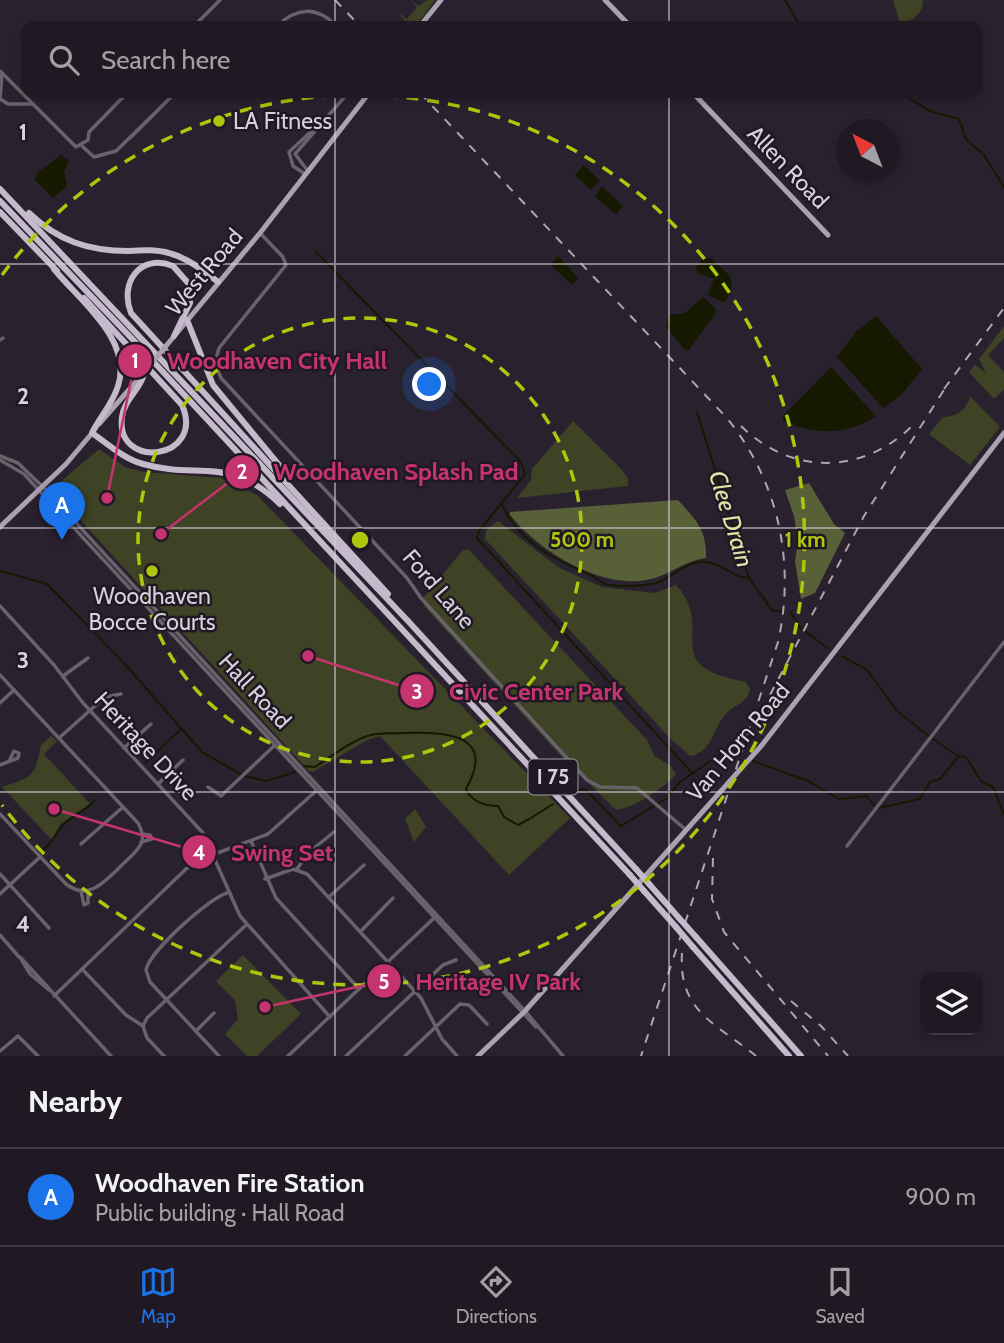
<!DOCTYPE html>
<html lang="en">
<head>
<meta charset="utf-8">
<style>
  body { margin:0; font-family:Cabin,sans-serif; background:#28222b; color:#f1f3f6 }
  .controls { position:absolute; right:21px; bottom:21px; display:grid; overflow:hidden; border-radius:14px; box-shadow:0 4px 10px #0003 }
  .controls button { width:63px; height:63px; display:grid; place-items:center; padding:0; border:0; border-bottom:2px solid #3d3841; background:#201923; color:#f1f3f6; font:35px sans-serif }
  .compass { position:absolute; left:836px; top:119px; width:63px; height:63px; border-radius:50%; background:#201923; box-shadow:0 4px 10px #0003; rotate:318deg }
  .you { position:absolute; left:430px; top:385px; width:24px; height:24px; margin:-18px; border:5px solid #fff; border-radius:50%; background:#1a73e8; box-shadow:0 0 0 10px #1a73e833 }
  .badge { display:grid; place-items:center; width:46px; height:46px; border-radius:50%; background:#1a73e8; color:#fff; font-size:23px; font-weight:700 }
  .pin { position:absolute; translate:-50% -58px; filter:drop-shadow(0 2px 4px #0008) }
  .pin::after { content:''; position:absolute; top:37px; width:24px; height:21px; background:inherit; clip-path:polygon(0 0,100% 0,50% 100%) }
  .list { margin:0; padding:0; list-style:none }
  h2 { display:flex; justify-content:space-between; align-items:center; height:91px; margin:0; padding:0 28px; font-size:30px }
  h2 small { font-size:23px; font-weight:400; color:#a2a0a6 }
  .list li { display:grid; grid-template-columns:46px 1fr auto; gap:21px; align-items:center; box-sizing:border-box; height:98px; padding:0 28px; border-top:2px solid #3d3841 }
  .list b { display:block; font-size:26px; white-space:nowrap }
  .list p { margin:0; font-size:23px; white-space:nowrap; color:#a2a0a6 }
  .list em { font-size:23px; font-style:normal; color:#a2a0a6 }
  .icon { flex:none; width:38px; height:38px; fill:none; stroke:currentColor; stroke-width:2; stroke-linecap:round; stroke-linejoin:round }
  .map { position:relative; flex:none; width:1004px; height:1056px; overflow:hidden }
  .search { position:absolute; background:#201923; box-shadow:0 4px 10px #0003; left:21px; right:21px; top:21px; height:77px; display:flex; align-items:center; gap:18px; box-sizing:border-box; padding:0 24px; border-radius:14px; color:#a2a0a6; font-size:26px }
  .sheet { height:189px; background:#201923 }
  nav { display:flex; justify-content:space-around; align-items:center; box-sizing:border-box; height:98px; border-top:2px solid #3d3841; background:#201923; font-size:19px; color:#a2a0a6 }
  nav a { display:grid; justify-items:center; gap:4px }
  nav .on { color:#1a73e8 }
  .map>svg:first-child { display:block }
</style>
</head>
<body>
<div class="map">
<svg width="1004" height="1056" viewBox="0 0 1004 1056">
  <rect width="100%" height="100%" fill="#2a212f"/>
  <g fill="#3d4324">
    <path d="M410,0l9,6 8,-6h8l-19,26h-12l2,-4 -9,-10 10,7 10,-12z"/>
    <path d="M893,0h30c0,14 -10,21 -23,23z"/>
    <path d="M1004,326v12l-16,17 16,17v18l-10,9 -25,-27 6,-7 11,8 -7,-14z"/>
    <path d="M970,396l30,31 -30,38 -41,-31 14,-17c15,-1 23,-6 27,-21z"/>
    <path d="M573,421l49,49 6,8v8l-111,12 14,-18 1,-11z"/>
    <path d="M99,449l26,18 19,5 77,6 36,17 313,323 -61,57 -129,-139 -13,4 -54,32 -4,-1 -257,-282z"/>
    <path d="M498,521l60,46 44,20 53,6 21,-8c42,45 -22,80 70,97l4,7c-2,14 -13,14 -22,23 -15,13 -14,40 -38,44l-22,-20 -183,-197 1,-9z"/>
    <path d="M468,549l179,191 7,16 16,9 6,9c-8,12 -50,39 -61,35l-55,-54 -136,-149 -1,-8 39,-47z"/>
    <path d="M51,736l6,5 -13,13 46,50 -30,20 -8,16 -50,-53c30,-10 33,-10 39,-42z"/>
    <path d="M415,809l11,18 -12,15 -9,-23z"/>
    <path d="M243,955l58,59 -44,42h-10l-22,-22 13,-15 -3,-19 -19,-19z"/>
  </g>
  <g fill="#586037">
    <path d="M809,483l25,41 11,9 -30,60 -14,6 -6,-38 3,-20 -4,-25 -9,-26z"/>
    <path d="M678,500c18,20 29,30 28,58 -23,3 -36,17 -55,21 -49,12 -111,-27 -141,-64v-3z"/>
  </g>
  <g fill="#141900">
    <path d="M61,155l8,6 -5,11 3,14 -14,12 -18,-18 3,-8z"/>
    <path d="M584,165l16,16 -9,9 -16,-15z"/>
    <path d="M602,186l21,20 -7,9 -21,-19z"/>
    <path d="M558,256l20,22 -6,7 -21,-20z"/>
    <path d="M704,258h7l19,18 2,14 -8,13 -16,-8 6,-16 -16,-6 -3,-6z"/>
    <path d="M703,297l13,12 -1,5 -26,36h-4l-19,-23 3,-12 16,-2z"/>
    <path d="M876,316l46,53 -22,27 -17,12 -46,-51 19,-25z"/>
    <path d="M831,367l45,49c-30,20 -61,19 -93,5v-5z"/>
  </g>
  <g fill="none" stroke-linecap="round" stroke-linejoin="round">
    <g stroke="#141900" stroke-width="2">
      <path d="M785,0l15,26"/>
      <path d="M901,93l29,18 29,8 7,20 18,16 20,32"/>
      <path d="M316,252l205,210 4,12 -46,57 -2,7 216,236"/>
      <path d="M697,412l52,166 23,32 10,2"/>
      <path d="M502,504c15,37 53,56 89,71 6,3 11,9 18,10 12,2 31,1 43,-1 15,-2 29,-20 48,-22 20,-2 31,16 49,16"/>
      <path d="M0,571l47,13 77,79 78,89 40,23"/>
      <path d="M791,613l10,16"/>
      <path d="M805,631l22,17"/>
      <path d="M842,656l25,14 31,42 32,25"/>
      <path d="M933,739l25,17 8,1 15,24 12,6 11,27"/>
      <path d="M753,761l55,20 31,18 28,-3 7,9"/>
      <path d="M145,763l35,-33"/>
      <path d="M304,766l11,1c17,-11 37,-27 56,-32 11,-3 22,-1 32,-2 43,-2 94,1 63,56 5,13 20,17 32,17l6,11 14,8 11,-6"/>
      <path d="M245,776l21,5 29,-9"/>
      <path d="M577,790l8,-1 36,37 46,-28 13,-16 48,-33 11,4"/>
      <path d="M879,808l41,-9 10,-17 10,-3 18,-22"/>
      <path d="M531,818l22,-14"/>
      <path d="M43,850c10,-8 13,-17 21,-26 10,-10 22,-13 31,-24"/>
    </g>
    <g stroke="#68636b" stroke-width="3.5">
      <path d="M194,26l26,-26"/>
      <path d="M277,26c20,-19 40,-20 59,0"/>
      <path d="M0,71l76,76 12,-7 1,-8 38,-39"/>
      <path d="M2,73l-2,26 8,5h25"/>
      <path d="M130,138l45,-45"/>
      <path d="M82,146l12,11 22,-6 36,-35"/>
      <path d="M308,171l-13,-17 53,-61"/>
      <path d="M305,174l-12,-8 -4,-14 28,-26"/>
      <path d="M260,233l23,24 3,8 -67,83 -4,15 6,15 186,200 14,20 166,182 13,7 37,1 49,42"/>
      <path d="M0,340l3,-2"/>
      <path d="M0,456l18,7 25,24 482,524 38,45"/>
      <path d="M0,460l24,14 512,553"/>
      <path d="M0,606l54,59 29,38 120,130 37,83 90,101"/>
      <path d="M0,675l138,148c4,7 6,14 3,21 -4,8 -13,15 -19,21 -16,15 -33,37 -56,19l-66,-70"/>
      <path d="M63,676l25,-18"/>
      <path d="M0,703l14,-13"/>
      <path d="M59,738l46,-41 16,-3"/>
      <path d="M124,748l27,-24"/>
      <path d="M0,765l18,-7 1,-5 -5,-2 -4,8"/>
      <path d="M158,784l25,-24"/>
      <path d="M208,787l13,9 53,-50"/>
      <path d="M251,841l25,57 83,91"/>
      <path d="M141,842l11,-3 -2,-4 -8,-1"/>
      <path d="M81,844l42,-37"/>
      <path d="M847,846l157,-204"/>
      <path d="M297,869l11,-16 26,-21"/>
      <path d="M0,874l49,54"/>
      <path d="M265,879l28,-10 14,5 114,124 21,41 15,17"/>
      <path d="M81,891l3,14 4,-2v-12"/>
      <path d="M0,894l40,-37"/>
      <path d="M329,897l35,-32"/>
      <path d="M361,931l32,-33"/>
      <path d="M0,935l19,22"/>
      <path d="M82,969l44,46 17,11 4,12 17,18"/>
      <path d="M49,990l-19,-16 -10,-17 91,99"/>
      <path d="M54,996l132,-127 18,-11 64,-24 48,-43"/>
      <path d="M143,1026l4,-8 99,-93"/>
      <path d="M196,1031l18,-18"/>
      <path d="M0,1051l18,-15 20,20"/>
      <path d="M219,1056l-69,-74 -4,-12c3,-18 63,-72 81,-77"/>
      <path d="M288,1056l145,-137"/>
      <path d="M346,1056l97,-91 13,-5"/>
      <path d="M405,1056l55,-52 9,1 18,19"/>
    </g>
    <g stroke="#aba1b0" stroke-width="5">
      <path d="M605,0l25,26"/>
      <path d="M420,26l21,-26"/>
      <path d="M693,93l135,142"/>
      <path d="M166,346l94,-113 109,-140"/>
      <path d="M99,424l42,-48"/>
      <path d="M0,527l66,-63 27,-32"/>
      <path d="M478,1056l47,-45 237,-266 242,-312"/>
    </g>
    <g stroke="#c5b9cc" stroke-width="6">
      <path d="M0,189l408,432 228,248"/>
      <path d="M0,201l139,145 491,529"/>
      <path d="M0,212l57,59"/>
      <path d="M29,213c29,28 60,38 99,38 15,-1 30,-2 44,3 17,5 32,17 46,28"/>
      <path d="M54,269c26,32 79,71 64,117 -5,17 -18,31 -26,47 16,11 32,26 51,31 56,16 85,-10 137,40"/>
      <path d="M84,298l98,107c24,55 -67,66 -60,12 2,-17 18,-27 22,-43"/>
      <path d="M187,320l26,65 75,91"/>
      <path d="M174,336l16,-33 -1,-19 -16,-18c-33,-13 -54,17 -42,47l257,281"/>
      <path d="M650,885l29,33"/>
      <path d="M644,891l32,36"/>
      <path d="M696,937l105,119"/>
      <path d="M693,947l96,109"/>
    </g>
    <g stroke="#ada6b1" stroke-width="2" stroke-dasharray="9 9" stroke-linecap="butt">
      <path d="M335,0l25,26"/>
      <path d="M420,93l306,324c52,63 70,145 52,225l-137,414"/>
      <path d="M944,389l60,-81"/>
      <path d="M741,426c51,50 123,49 173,-2"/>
      <path d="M770,695l94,-179 85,-134"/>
      <path d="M713,858l-1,41 12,33 104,124"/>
      <path d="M682,953c-4,59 35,71 74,103"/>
      <path d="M791,1001l30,25 27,30"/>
    </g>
    <path stroke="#aba1b0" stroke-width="5" d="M146,370l20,-24"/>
    <g stroke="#c5b9cc" stroke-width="6">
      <path d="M636,869l14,16"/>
      <path d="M630,875l14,16"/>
      <path d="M679,918l17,19"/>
      <path d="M676,927l17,20"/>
    </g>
  </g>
  <path fill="none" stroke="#d7d1db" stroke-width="2" stroke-opacity="0.55" d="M335,0v26M669,0v26M335,93v963M669,93v963M0,264h1004M0,528h1004M0,792h1004"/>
  <g fill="none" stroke="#aec60b" stroke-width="3.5" stroke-dasharray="12 9">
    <circle cx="360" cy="540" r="222"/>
    <path d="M2 275A445 445 0 1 1 2 805"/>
  </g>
  <g fill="#aec60b" stroke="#211825" stroke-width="2.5">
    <circle cx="219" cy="121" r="7"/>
    <circle cx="152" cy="571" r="7"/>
  </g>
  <g text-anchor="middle" stroke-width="5" stroke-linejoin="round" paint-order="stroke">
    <rect fill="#211825" stroke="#a09aa4" stroke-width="2" x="528.5" y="759.5" width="49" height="35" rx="5"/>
    <g font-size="21" font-weight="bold" fill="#d7d1db">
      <text x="553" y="784">I 75</text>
    </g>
    <g font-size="23" fill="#d7d1db" stroke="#211825" text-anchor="start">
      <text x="233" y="129">LA Fitness</text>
      <text x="152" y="604" text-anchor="middle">Woodhaven<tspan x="152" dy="26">Bocce Courts</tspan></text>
    </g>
    <g font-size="23" fill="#d7d1db" stroke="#211825">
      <text transform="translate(788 167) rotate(46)" y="8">Allen Road</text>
      <text transform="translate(204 272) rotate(-50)" y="8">West Road</text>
      <text transform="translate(439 589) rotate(49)" y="8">Ford Lane</text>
      <text transform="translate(255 691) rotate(47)" y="8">Hall Road</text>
      <text transform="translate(738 742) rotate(-50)" y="8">Van Horn Road</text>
      <text transform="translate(146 746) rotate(47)" y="8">Heritage Drive</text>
    </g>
    <g font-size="24" font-style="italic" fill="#d9e8a2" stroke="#211825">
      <text transform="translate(731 519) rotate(73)" y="8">Clee Drain</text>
    </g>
  </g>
  <g font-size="23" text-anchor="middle" font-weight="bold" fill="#d7d1db" stroke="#211825" stroke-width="5" stroke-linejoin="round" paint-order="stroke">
    <text x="23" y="140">1</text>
    <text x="23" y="404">2</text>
    <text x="23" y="668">3</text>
    <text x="23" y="932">4</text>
  </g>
  <circle cx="360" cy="540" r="10" fill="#aec60b" stroke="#211825" stroke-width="3.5"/>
  <g font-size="21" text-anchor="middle" font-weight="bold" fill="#aec60b" stroke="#211825" stroke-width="5" stroke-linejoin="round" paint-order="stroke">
    <text x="582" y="547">500 m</text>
    <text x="805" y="547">1 km</text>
  </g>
  <path fill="none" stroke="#c5346e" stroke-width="2.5" d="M107 498L135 361M161 534L242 472M308 656L417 691M54 809L199 852M265 1007L384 981"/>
  <g fill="#c5346e" stroke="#211825" stroke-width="2.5">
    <circle cx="107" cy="498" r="7"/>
    <circle cx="161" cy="534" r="7"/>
    <circle cx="308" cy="656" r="7"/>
    <circle cx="54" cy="809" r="7"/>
    <circle cx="265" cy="1007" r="7"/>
    <circle cx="135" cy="361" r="18"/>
    <circle cx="242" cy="472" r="18"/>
    <circle cx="417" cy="691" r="18"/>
    <circle cx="199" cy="852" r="18"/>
    <circle cx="384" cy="981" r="18"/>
  </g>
  <g font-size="21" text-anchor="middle" font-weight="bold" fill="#fff">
    <text x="135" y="368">1</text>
    <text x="242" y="479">2</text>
    <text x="417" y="699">3</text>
    <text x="199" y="860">4</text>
    <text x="384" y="989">5</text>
  </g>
  <g font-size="24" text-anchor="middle" font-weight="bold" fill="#c5346e" stroke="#211825" stroke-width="5" stroke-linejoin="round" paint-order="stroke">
    <text x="277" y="369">Woodhaven City Hall</text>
    <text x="396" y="480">Woodhaven Splash Pad</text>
    <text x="536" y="700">Civic Center Park</text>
    <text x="282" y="861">Swing Set</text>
    <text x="498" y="990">Heritage IV Park</text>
  </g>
</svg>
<div class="controls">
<button><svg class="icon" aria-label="layers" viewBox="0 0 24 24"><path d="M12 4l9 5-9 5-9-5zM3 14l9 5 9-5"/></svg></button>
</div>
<svg class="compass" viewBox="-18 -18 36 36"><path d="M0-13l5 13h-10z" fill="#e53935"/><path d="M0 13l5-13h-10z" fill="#a2a0a6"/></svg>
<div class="you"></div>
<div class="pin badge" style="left:62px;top:540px">A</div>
<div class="search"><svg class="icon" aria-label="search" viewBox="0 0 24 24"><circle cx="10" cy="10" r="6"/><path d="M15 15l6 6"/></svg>Search here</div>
</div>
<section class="sheet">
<h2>Nearby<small></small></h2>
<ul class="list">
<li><span class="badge">A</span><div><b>Woodhaven Fire Station</b><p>Public building · Hall Road</p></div><em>900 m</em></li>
</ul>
</section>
<nav>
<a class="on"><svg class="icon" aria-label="map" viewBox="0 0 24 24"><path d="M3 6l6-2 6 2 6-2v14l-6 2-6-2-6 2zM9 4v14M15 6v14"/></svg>Map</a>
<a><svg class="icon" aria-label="directions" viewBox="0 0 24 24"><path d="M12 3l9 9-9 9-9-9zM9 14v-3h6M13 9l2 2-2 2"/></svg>Directions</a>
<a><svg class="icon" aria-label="saved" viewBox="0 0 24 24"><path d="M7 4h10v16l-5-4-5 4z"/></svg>Saved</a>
</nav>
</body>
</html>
